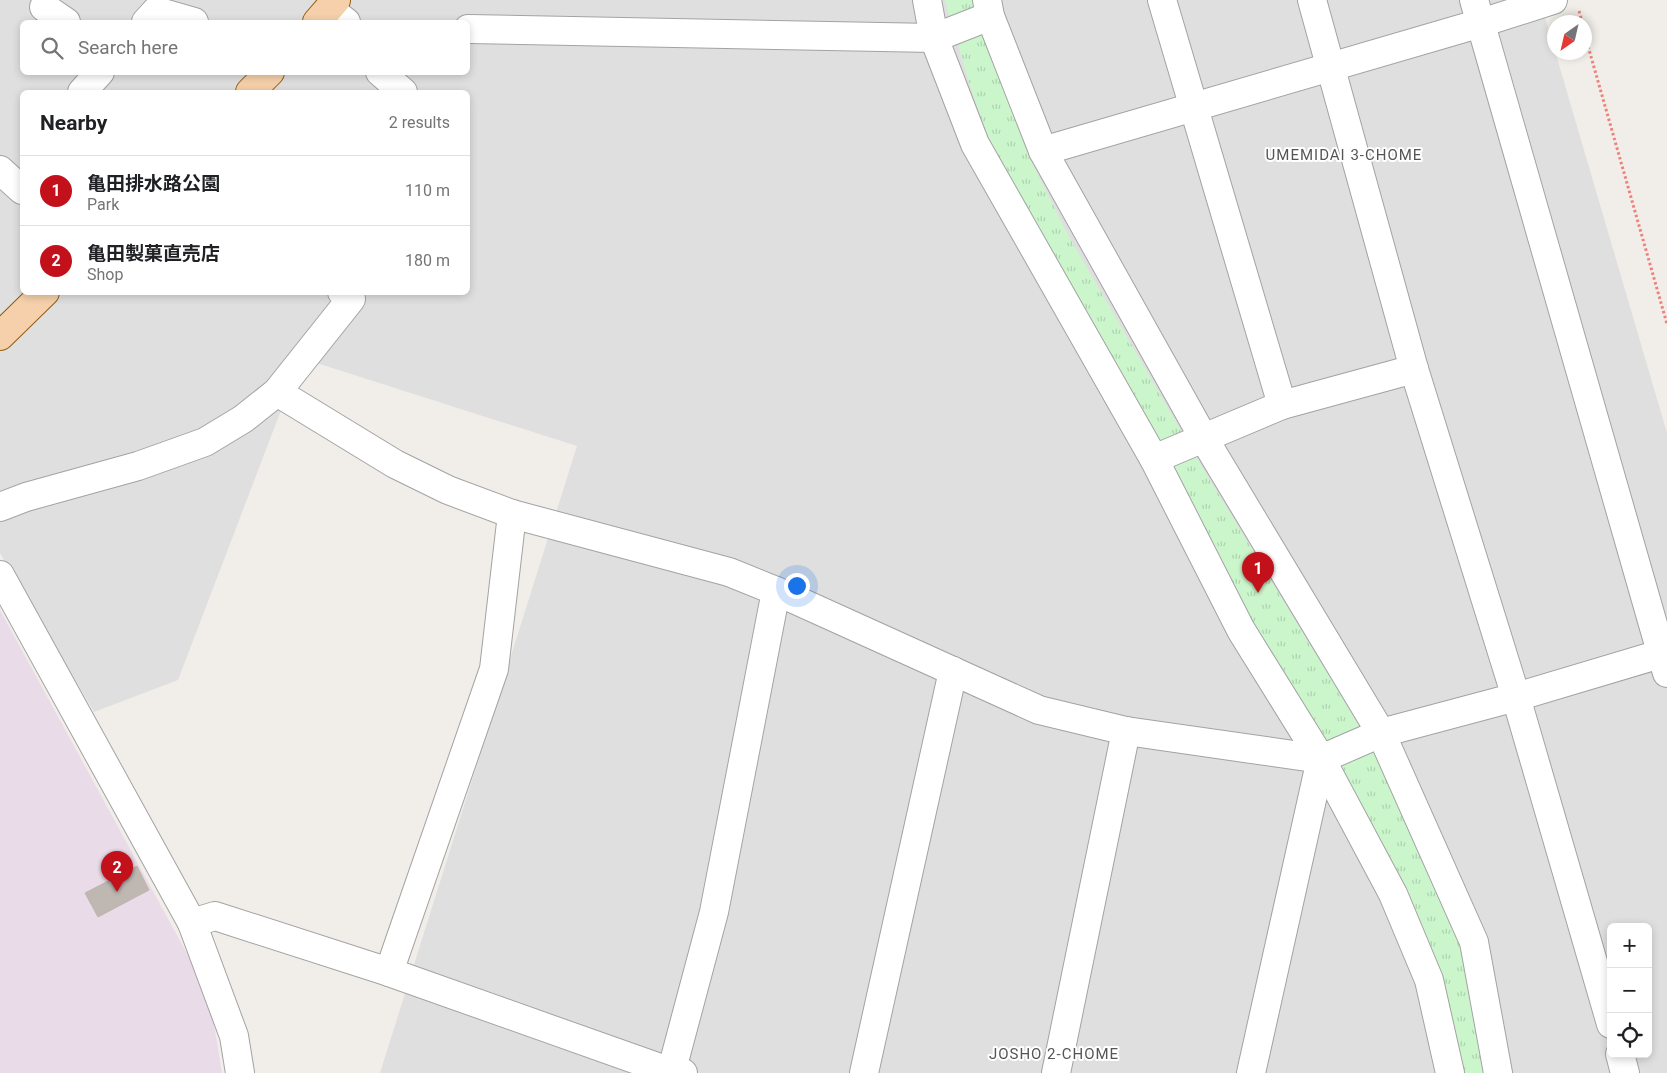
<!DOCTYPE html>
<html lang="en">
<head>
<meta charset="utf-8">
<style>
  body { margin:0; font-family:Roboto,"Noto Sans JP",sans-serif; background:#f6f6f6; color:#202124 }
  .controls { position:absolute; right:15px; bottom:15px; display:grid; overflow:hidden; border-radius:8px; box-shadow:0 2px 8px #0003 }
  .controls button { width:45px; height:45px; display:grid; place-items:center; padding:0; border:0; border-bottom:1px solid #e0e0e0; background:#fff; color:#202124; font:25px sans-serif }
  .compass { position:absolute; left:1547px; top:15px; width:45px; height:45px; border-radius:50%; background:#fff; box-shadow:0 2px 8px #0003; rotate:214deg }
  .you { position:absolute; left:796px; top:585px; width:18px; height:18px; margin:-12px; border:4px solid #fff; border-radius:50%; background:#1a73e8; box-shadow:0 0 0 8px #1a73e833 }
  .badge { display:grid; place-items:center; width:32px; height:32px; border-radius:50%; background:#c2111b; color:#fff; font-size:16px; font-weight:700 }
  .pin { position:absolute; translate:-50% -41px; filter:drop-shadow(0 1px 2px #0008) }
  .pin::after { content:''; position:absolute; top:26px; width:18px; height:15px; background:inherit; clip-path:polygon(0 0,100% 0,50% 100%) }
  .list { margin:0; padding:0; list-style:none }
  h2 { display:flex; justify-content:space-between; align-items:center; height:65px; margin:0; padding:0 20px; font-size:21px }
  h2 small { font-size:16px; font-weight:400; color:#757577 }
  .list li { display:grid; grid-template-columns:32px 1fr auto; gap:15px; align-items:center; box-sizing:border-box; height:70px; padding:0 20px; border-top:1px solid #e0e0e0 }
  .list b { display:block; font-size:19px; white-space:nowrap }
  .list p { margin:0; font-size:16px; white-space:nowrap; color:#757577 }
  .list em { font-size:16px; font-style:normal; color:#757577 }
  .icon { flex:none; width:28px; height:28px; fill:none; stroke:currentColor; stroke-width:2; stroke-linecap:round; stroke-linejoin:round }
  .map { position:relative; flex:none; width:1667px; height:1073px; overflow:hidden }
  .search { position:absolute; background:#fff; box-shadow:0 2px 8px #0003; left:20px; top:20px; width:450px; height:55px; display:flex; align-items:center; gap:12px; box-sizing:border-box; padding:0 18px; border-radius:8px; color:#757577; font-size:19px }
  .panel { position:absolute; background:#fff; box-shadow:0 2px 8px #0003; left:20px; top:90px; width:450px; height:205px; border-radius:8px }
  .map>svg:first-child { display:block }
</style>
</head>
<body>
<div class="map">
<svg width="1667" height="1073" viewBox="0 0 1667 1073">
  <defs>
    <pattern id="park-tufts" width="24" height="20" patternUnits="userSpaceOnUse" patternTransform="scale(1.25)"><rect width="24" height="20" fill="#cbf6cc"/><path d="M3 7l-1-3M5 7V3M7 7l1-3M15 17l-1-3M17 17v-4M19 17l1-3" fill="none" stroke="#aed3af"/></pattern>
  </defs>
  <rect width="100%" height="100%" fill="#f1eee9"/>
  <path fill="#dfdfdf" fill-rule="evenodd" d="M0,0h1540l127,433v640h-1287l197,-627 -276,-88 -123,322 -84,32 -94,-159zM22,22h446v50h-446zM22,92h446v200h-446zM1611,927h37v127h-37z"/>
  <path fill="#e9dce8" d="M0,610l209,384 13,79h-222z"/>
  <path fill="url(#park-tufts)" d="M945,0h35l20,78 29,79 39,78 137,237 137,225 74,129 35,79 42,168h-33l-31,-123 -21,-58 -231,-402 -182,-332 -25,-72z"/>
  <path fill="#beb7b2" stroke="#c2b5ac" d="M137,866l12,24 -51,27 -13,-24z"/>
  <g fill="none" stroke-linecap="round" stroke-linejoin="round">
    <defs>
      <g id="street">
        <path d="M927,0l7,38 41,106 179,315 87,171 80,129 72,135 36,86 21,93"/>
        <path d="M987,0l3,16 53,135 160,286 178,296 93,209 24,131"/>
        <path d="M1162,0l120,405"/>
        <path d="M1312,0l102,369 102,328 95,327"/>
        <path d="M1474,0l193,673"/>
        <path d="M44,7l22,15"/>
        <path d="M329,9l17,13"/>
        <path d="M146,22l10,-11 38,11"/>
        <path d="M468,29l466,9 56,-22"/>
        <path d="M380,72l23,20"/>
        <path d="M82,92l18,-20"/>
        <path d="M1043,151l438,-128 72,-23"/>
        <path d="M0,170l22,20"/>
        <path d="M277,392l118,72 53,26 64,24 217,58 47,19 263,119 87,21 195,28 60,-26 135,-36 151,-45"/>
        <path d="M1154,459l128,-54 132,-36"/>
        <path d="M0,507l26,-10 112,-31 67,-24 38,-23 34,-27 74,-93 -9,-7"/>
        <path d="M0,575l192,348 42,113 6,37"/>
        <path d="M192,923l23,-7 174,56 282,100 12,1"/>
        <path d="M389,972l105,-303 18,-155"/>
        <path d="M1620,1054l5,19"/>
        <path d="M671,1073l43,-161 62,-321"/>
        <path d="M864,1073l89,-402"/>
        <path d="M1056,1073l70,-342"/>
        <path d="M1251,1073l70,-314"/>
      </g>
      <g id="primary">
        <path d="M317,22l19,-22"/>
        <path d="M250,92l20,-20"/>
        <path d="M0,336l45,-44"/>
      </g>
    </defs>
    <use href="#street" stroke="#a3a3a3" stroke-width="30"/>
    <use href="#primary" stroke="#925e0d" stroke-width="30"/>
    <g stroke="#ef817c" stroke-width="3" stroke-dasharray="2.5 2.5" stroke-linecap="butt">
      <path d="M1579,11l3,11"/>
      <path d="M1584,32l83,292"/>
    </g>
    <use href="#street" stroke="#fff" stroke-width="28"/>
    <use href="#primary" stroke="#f5d0aa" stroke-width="28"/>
  </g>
  <g text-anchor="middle" stroke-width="4" stroke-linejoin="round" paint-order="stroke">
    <g font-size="15" letter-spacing="1" fill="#555" stroke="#fff">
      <text x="1344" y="160">UMEMIDAI 3-CHOME</text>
      <text x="1054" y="1059">JOSHO 2-CHOME</text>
    </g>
  </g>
</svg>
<div class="controls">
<button>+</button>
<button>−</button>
<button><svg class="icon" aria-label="locate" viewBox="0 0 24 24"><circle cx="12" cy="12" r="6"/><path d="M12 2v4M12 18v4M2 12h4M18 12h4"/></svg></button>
</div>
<svg class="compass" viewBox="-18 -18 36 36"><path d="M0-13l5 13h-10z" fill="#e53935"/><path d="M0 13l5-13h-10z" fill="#757577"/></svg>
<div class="you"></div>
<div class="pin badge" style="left:1258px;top:593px">1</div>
<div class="pin badge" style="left:117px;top:892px">2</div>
<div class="search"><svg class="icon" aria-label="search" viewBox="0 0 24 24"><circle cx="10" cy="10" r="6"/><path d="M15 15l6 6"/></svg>Search here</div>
<section class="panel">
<h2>Nearby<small>2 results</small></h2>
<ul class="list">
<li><span class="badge">1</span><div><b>亀田排水路公園</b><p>Park</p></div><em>110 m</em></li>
<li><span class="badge">2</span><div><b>亀田製菓直売店</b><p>Shop</p></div><em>180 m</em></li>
</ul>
</section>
</div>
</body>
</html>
